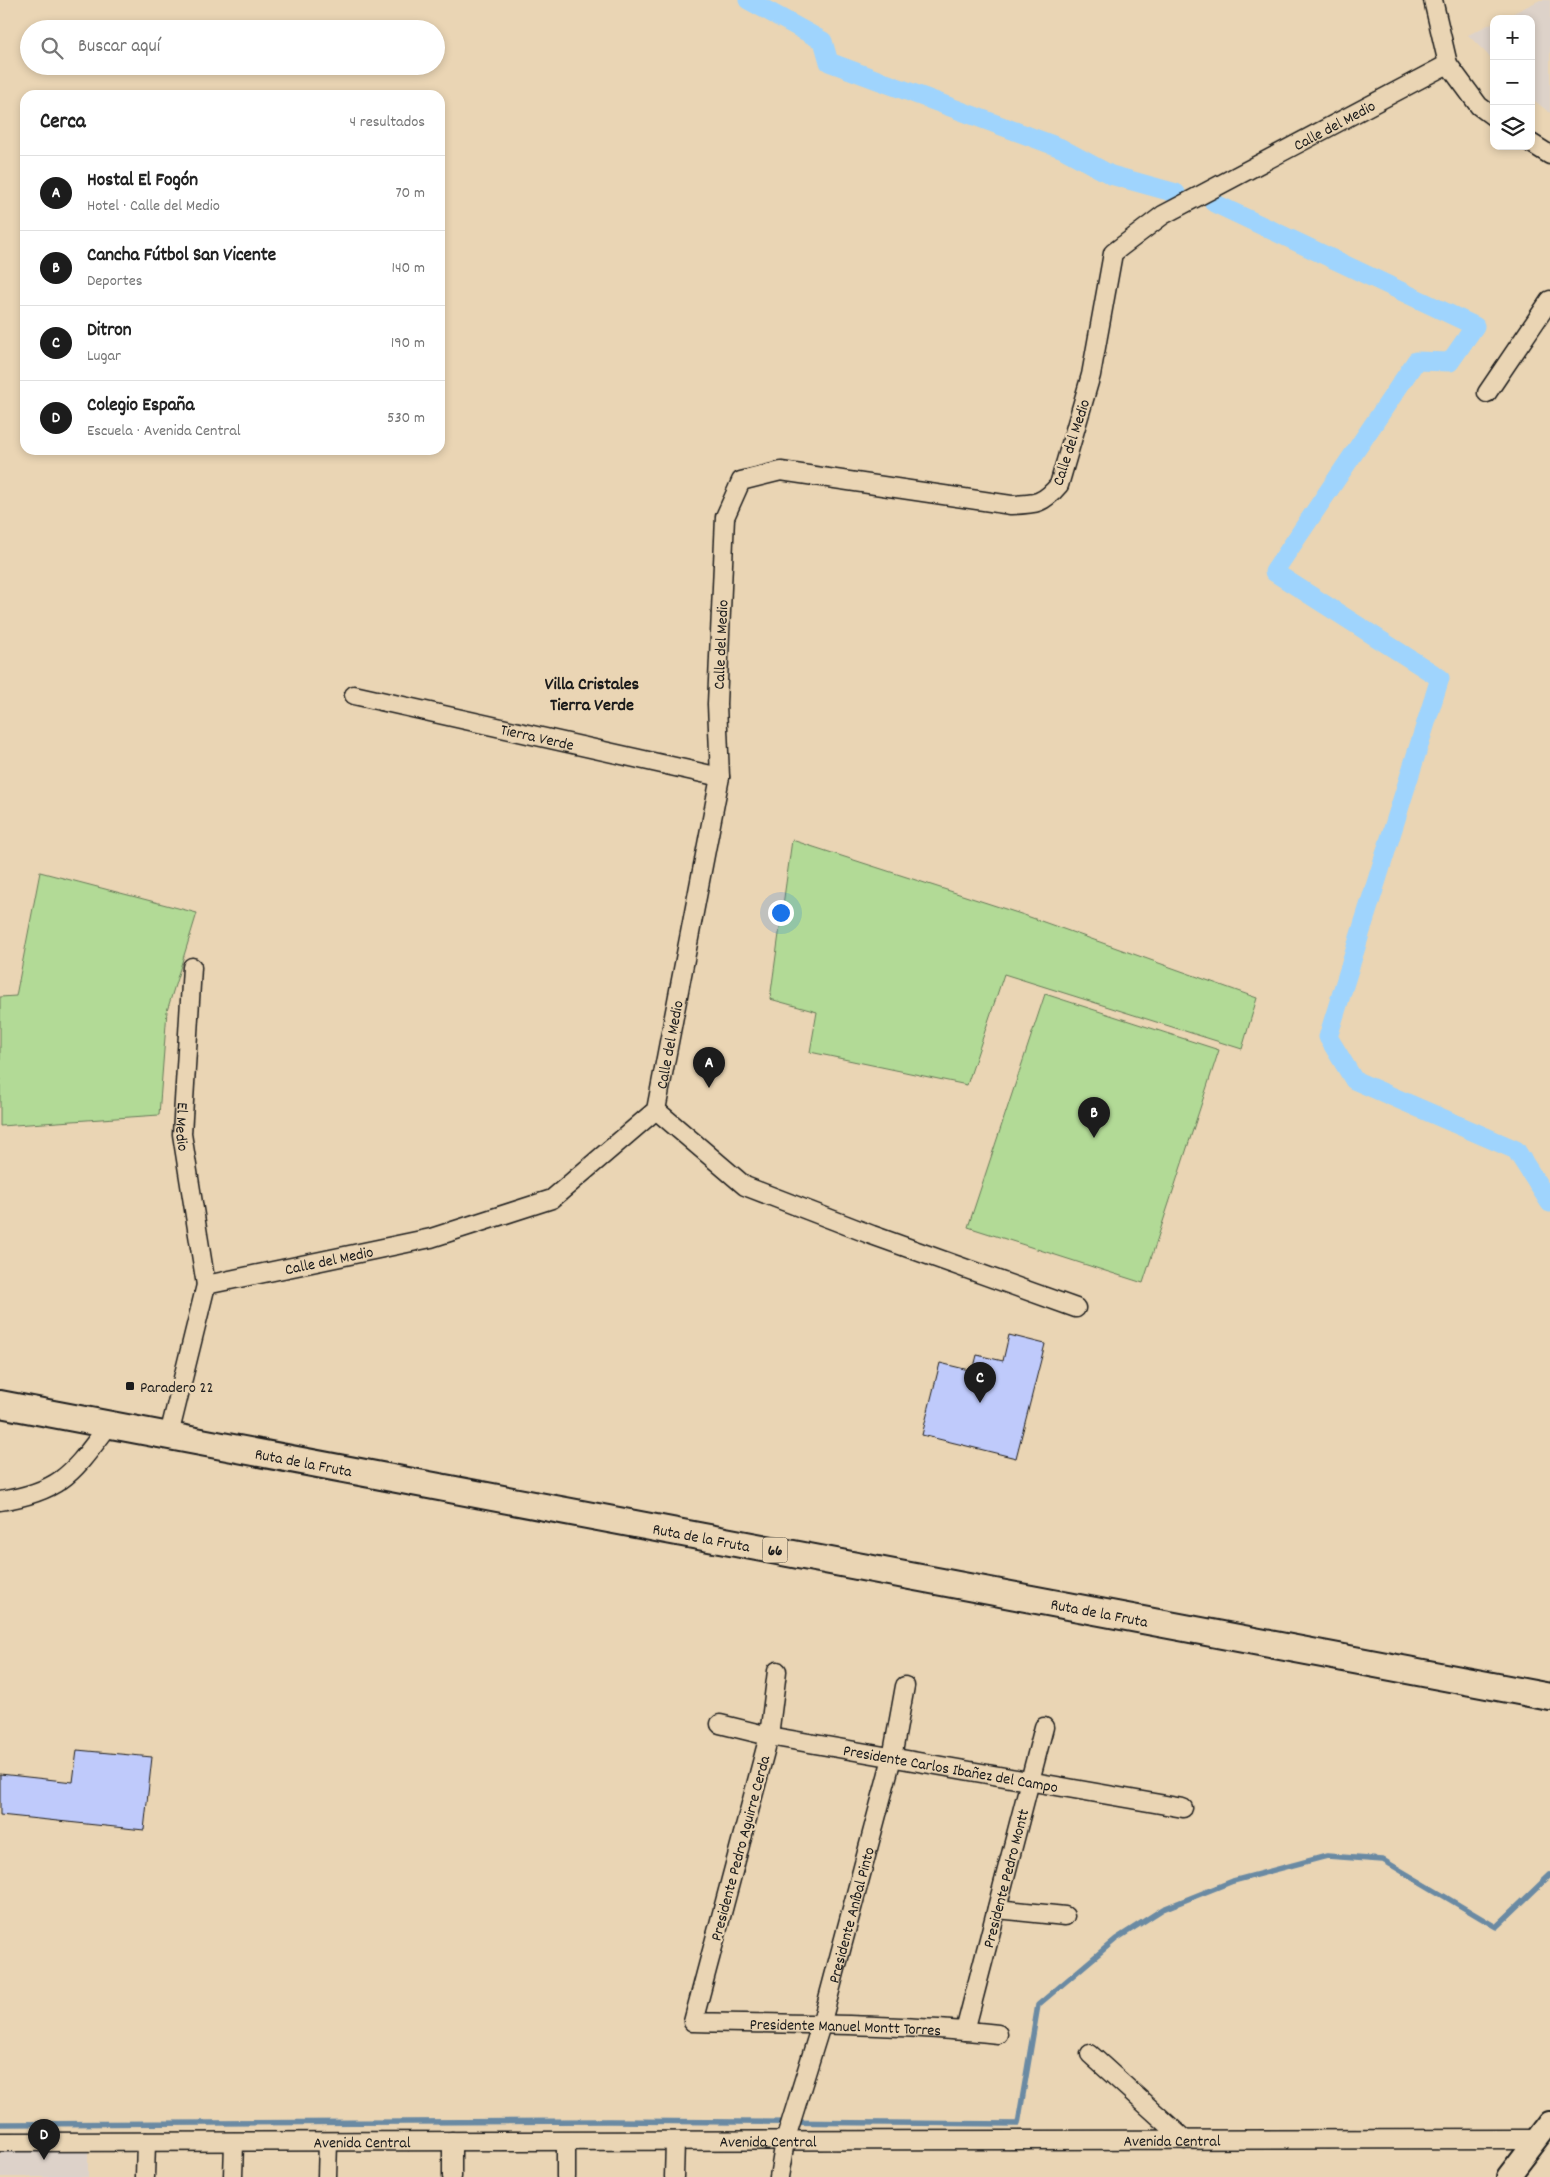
<!DOCTYPE html>
<html lang="es">
<head>
<meta charset="utf-8">
<style>
  body { margin:0; font-family:Dekko,sans-serif; background:#f6f6f6; color:#222 }
  .controls { position:absolute; right:15px; top:15px; display:grid; overflow:hidden; border-radius:10px; box-shadow:0 2px 8px #0003 }
  .controls button { width:45px; height:45px; display:grid; place-items:center; padding:0; border:0; border-bottom:1px solid #e0e0e0; background:#fff; color:#222; font:25px sans-serif }
  .you { position:absolute; left:780px; top:912px; width:18px; height:18px; margin:-12px; border:4px solid #fff; border-radius:50%; background:#1a73e8; box-shadow:0 0 0 8px #1a73e833 }
  .badge { display:grid; place-items:center; width:32px; height:32px; border-radius:50%; background:#1c1c1c; color:#fff; font-size:16px; font-weight:700 }
  .pin { position:absolute; translate:-50% -41px; filter:drop-shadow(0 1px 2px #0008) }
  .pin::after { content:''; position:absolute; top:26px; width:18px; height:15px; background:inherit; clip-path:polygon(0 0,100% 0,50% 100%) }
  .list { margin:0; padding:0; list-style:none }
  h2 { display:flex; justify-content:space-between; align-items:center; height:65px; margin:0; padding:0 20px; font-size:21px }
  h2 small { font-size:16px; font-weight:400; color:#767676 }
  .list li { display:grid; grid-template-columns:32px 1fr auto; gap:15px; align-items:center; box-sizing:border-box; height:75px; padding:0 20px; border-top:1px solid #e0e0e0 }
  .list b { display:block; font-size:19px; white-space:nowrap }
  .list p { margin:0; font-size:16px; white-space:nowrap; color:#767676 }
  .list em { font-size:16px; font-style:normal; color:#767676 }
  .icon { flex:none; width:28px; height:28px; fill:none; stroke:currentColor; stroke-width:2; stroke-linecap:round; stroke-linejoin:round }
  .map { position:relative; flex:none; width:1550px; height:2177px; overflow:hidden }
  .search { position:absolute; background:#fff; box-shadow:0 2px 8px #0003; left:20px; top:20px; width:425px; height:55px; display:flex; align-items:center; gap:12px; box-sizing:border-box; padding:0 18px; border-radius:28px; color:#767676; font-size:19px }
  .panel { position:absolute; background:#fff; box-shadow:0 2px 8px #0003; left:20px; top:90px; width:425px; height:365px; border-radius:15px }
  .map>svg:first-child { display:block }
</style>
</head>
<body>
<div class="map">
<svg width="1550" height="2177" viewBox="0 0 1550 2177">
  <rect width="100%" height="100%" fill="#ead5b4"/>
  <filter id="ink" filterUnits="userSpaceOnUse"><feTurbulence type="fractalNoise" baseFrequency=".02" numOctaves="2"/><feDisplacementMap in="SourceGraphic" scale="10" xChannelSelector="R" yChannelSelector="G"/><feConvolveMatrix kernelMatrix="1 2 1 2 8 2 1 2 1" color-interpolation-filters="sRGB"/></filter>
  <g filter="url(#ink)">
    <g fill="#ddd2c9">
      <path d="M1540,0h10v113l-19,-15v-79h-30z"/>
      <path d="M1494,22v39l-26,-26z"/>
      <rect x="0" y="2142" width="88" height="35"/>
    </g>
    <g fill="#b2da96" stroke="#677b59">
      <path d="M792,840l232,75 233,83 -15,51 -238,-75 -37,111 -157,-33 7,-40 -47,-13z"/>
      <path d="M40,872l157,41 -30,98 -8,104 -159,11v-129l16,-1z"/>
      <path d="M1045,994l174,56 -76,233 -175,-56z"/>
    </g>
    <g fill="none" stroke-linecap="round" stroke-linejoin="round">
      <path stroke="#6b8aa3" stroke-width="5.5" d="M0,2124l609,-3 409,3 20,-119 78,-66 47,-30 70,-28 94,-25 56,4 113,67 54,-52"/>
      <g stroke="#9fd4fd" stroke-width="19">
        <path d="M748,0l75,41 6,21 232,86 50,27 65,18"/>
        <path d="M1214,203l261,123 -25,36 -34,-1 -142,211 166,106 -112,359 26,43 162,70 34,53"/>
      </g>
    </g>
    <g fill="#bfcafb" stroke="#1c1c1c">
      <path d="M1009,1335l36,9 -29,114 -94,-23 18,-72 33,8 4,-16 26,6z"/>
      <path d="M77,1750l75,7 -8,73 -144,-15v-41l73,8z"/>
    </g>
    <g fill="none" stroke-linecap="round" stroke-linejoin="round">
      <defs>
        <g id="minor">
          <path d="M1433,0l15,64 31,42 15,11"/>
          <path d="M1531,143l19,12"/>
          <path d="M1487,393l63,-93"/>
          <path id="s1" d="M354,695l366,82"/>
          <path id="s2" d="M192,967l-10,167 24,151"/>
          <path d="M656,1110l89,76 127,49 204,73"/>
          <path id="s3" d="M169,1435l37,-150 225,-47 121,-39 104,-89 64,-333 -3,-73 8,-187 16,-36 40,-10 230,34c25,-1 32,-1 48,-20l32,-110 22,-122 50,-38 285,-151"/>
          <path d="M0,1501c63,-10 73,-29 109,-76"/>
          <path id="s4" d="M777,1671l-8,65 -76,286c101,2 204,2 305,12"/>
          <path id="s5" d="M720,1724l49,12 414,72"/>
          <path d="M997,1909l68,7"/>
          <path id="s6" d="M965,2031l79,-304"/>
          <path d="M1090,2054l95,86"/>
          <path d="M452,2141v36"/>
          <path id="s7" d="M0,2142l1535,-3"/>
          <path d="M566,2142v35"/>
          <path d="M145,2177l1,-35"/>
          <path d="M233,2177l1,-35"/>
          <path d="M327,2177l1,-35"/>
          <path d="M674,2177l1,-35"/>
          <path id="s8" d="M779,2177l6,-36 36,-116 71,-267 13,-72"/>
        </g>
        <path id="major" d="M1508,2177l42,-55"/>
        <g id="highway">
          <path id="s9" d="M0,1404l1550,293"/>
        </g>
      </defs>
      <use href="#minor" stroke="#1c1c1c" stroke-width="21"/>
      <use href="#major" stroke="#1c1c1c" stroke-width="26"/>
      <use href="#highway" stroke="#1c1c1c" stroke-width="30"/>
      <use href="#minor" stroke="#ead5b4" stroke-width="18"/>
      <use href="#major" stroke="#ead5b4" stroke-width="22"/>
      <use href="#highway" stroke="#ead5b4" stroke-width="26"/>
    </g>
  </g>
  <rect fill="#1c1c1c" stroke="#ead5b4" stroke-width="2" x="125" y="1381" width="10" height="10" rx="2.5"/>
  <g text-anchor="middle" stroke-width="4.5" stroke-linejoin="round" paint-order="stroke">
    <rect fill="#ead5b4" stroke="#5a544a" stroke-width="1" x="762.5" y="1537.5" width="25" height="25" rx="4"/>
    <g font-size="15" font-weight="bold" fill="#1c1c1c">
      <text x="775" y="1555">66</text>
    </g>
    <g font-size="16" fill="#1c1c1c" stroke="#ead5b4">
      <text dy="6" stroke="none"><textPath href="#s3" startOffset="2110">Calle del Medio</textPath></text>
      <text transform="translate(1070 442) rotate(-72)" y="6">Calle del Medio</text>
      <text dy="6" stroke="none"><textPath href="#s3" startOffset="1120">Calle del Medio</textPath></text>
      <text dy="6" stroke="none"><textPath href="#s1" startOffset="188">Tierra Verde</textPath></text>
      <text dy="6" stroke="none"><textPath href="#s3" startOffset="715">Calle del Medio</textPath></text>
      <text dy="6" stroke="none"><textPath href="#s2" startOffset="160">El Medio</textPath></text>
      <text dy="6" stroke="none"><textPath href="#s3" startOffset="280">Calle del Medio</textPath></text>
      <text dy="6" stroke="none"><textPath href="#s9" startOffset="309">Ruta de la Fruta</textPath></text>
      <text dy="6" stroke="none"><textPath href="#s9" startOffset="714">Ruta de la Fruta</textPath></text>
      <text dy="6" stroke="none"><textPath href="#s9" startOffset="1119">Ruta de la Fruta</textPath></text>
      <text dy="6" stroke="none"><textPath href="#s5" startOffset="235">Presidente Carlos Ibañez del Campo</textPath></text>
      <text transform="translate(739 1848) rotate(-75)" y="6">Presidente Pedro Aguirre Cerda</text>
      <text dy="6" stroke="none"><textPath href="#s6" startOffset="158">Presidente Pedro Montt</textPath></text>
      <text dy="6" stroke="none"><textPath href="#s8" startOffset="272">Presidente Aníbal Pinto</textPath></text>
      <text dy="6" stroke="none"><textPath href="#s4" startOffset="514">Presidente Manuel Montt Torres</textPath></text>
      <text dy="6" stroke="none"><textPath href="#s7" startOffset="1172">Avenida Central</textPath></text>
      <text dy="6" stroke="none"><textPath href="#s7" startOffset="768">Avenida Central</textPath></text>
      <text dy="6" stroke="none"><textPath href="#s7" startOffset="362">Avenida Central</textPath></text>
    </g>
    <g font-size="16" fill="#1c1c1c" stroke="#ead5b4" text-anchor="start">
      <text x="140" y="1392">Paradero 22</text>
    </g>
    <g font-size="18" font-weight="bold" fill="#1c1c1c" stroke="#ead5b4">
      <text x="592" y="689">Villa Cristales<tspan x="592" dy="21">Tierra Verde</tspan></text>
    </g>
  </g>
</svg>
<div class="controls">
<button>+</button>
<button>−</button>
<button><svg class="icon" aria-label="layers" viewBox="0 0 24 24"><path d="M12 4l9 5-9 5-9-5zM3 14l9 5 9-5"/></svg></button>
</div>
<div class="you"></div>
<div class="pin badge" style="left:709px;top:1088px">A</div>
<div class="pin badge" style="left:1094px;top:1138px">B</div>
<div class="pin badge" style="left:980px;top:1403px">C</div>
<div class="pin badge" style="left:44px;top:2160px">D</div>
<div class="search"><svg class="icon" aria-label="search" viewBox="0 0 24 24"><circle cx="10" cy="10" r="6"/><path d="M15 15l6 6"/></svg>Buscar aquí</div>
<section class="panel">
<h2>Cerca<small>4 resultados</small></h2>
<ul class="list">
<li><span class="badge">A</span><div><b>Hostal El Fogón</b><p>Hotel · Calle del Medio</p></div><em>70 m</em></li>
<li><span class="badge">B</span><div><b>Cancha Fútbol San Vicente</b><p>Deportes</p></div><em>140 m</em></li>
<li><span class="badge">C</span><div><b>Ditron</b><p>Lugar</p></div><em>190 m</em></li>
<li><span class="badge">D</span><div><b>Colegio España</b><p>Escuela · Avenida Central</p></div><em>530 m</em></li>
</ul>
</section>
</div>
</body>
</html>
